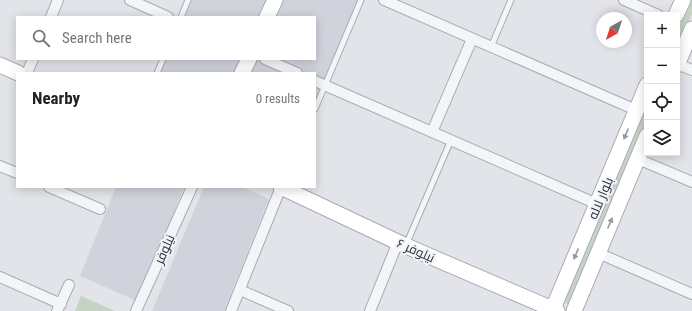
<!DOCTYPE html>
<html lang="en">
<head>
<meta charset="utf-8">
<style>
  body { margin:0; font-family:"Roboto Condensed",Cairo,sans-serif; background:#f2f2f2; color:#222 }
  .controls { position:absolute; right:12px; top:12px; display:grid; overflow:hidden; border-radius:0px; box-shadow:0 2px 10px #0003 }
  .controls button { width:36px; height:36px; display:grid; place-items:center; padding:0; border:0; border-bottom:1px solid #e0e0e0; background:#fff; color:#222; font:20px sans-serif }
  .compass { position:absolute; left:596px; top:12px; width:36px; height:36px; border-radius:50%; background:#fff; box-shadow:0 2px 10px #0003; rotate:219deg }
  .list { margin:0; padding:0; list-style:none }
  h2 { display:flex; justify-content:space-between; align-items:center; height:52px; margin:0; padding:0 16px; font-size:17px }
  h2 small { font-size:13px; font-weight:400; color:#767676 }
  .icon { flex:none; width:22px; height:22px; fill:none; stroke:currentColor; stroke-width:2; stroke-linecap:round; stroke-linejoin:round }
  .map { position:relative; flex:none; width:692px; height:311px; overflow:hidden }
  .search { position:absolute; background:#fff; box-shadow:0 2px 10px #0003; left:16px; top:16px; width:300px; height:44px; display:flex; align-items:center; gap:10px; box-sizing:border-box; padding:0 14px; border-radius:0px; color:#767676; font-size:15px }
  .panel { position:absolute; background:#fff; box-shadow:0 2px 10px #0003; left:16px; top:72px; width:300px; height:116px; border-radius:0px }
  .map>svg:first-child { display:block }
</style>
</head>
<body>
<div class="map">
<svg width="692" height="311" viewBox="0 0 692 311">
  <rect width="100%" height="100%" fill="#e2e4e9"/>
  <g fill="#d0d3db">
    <path d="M188,0h173l-46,108v-35h-158l6,-14h152v-42h-134z"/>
    <path d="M116,187h68l-47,114 -57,-25z"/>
    <path d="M204,187h38l27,12 -45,112h-72z"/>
  </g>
  <g fill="#c6d3c4">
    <path d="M690,0h2v14l-15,36v-18z"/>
    <path d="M647,102v21l-76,182 -10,-3z"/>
    <path d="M81,296l34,15h-40z"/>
  </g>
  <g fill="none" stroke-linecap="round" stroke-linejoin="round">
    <defs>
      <g id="lane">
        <path d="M181,17l7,-17"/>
        <path d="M491,47l20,-47"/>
        <path d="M157,73l6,-14"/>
        <path d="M315,109l46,-109"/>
        <path d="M406,245l45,-105"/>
      </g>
      <g id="street">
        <path d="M130,0l38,17"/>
        <path d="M384,0l252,110"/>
        <path d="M624,0l34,15"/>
        <path d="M51,17l7,-17"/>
        <path d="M265,59l32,14"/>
        <path d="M677,64l15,6"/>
        <path d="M27,73l6,-14"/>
        <path d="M315,81l282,123"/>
        <path d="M432,132l40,-93"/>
        <path d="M638,159l54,23"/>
        <path d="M0,166l17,7"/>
        <path d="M49,187l51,22"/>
        <path d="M598,253l94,41"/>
        <path d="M0,277l61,27"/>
        <path d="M240,290l48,21"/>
        <path d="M57,311l12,-26"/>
        <path d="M136,311l56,-124"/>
        <path d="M231,311l50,-124"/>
        <path d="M370,311l28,-69"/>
      </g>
      <g id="secondary">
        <path d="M676,15l7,-15"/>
        <path d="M267,17l8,-17"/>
        <path d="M0,65l18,8"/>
        <path d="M677,65l15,-36"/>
        <path d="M242,73l7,-14"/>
        <path d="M281,187l125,59 151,65"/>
        <path d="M552,311l95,-226"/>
        <path d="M574,311l73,-175"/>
      </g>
    </defs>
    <use href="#lane" stroke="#a7abb3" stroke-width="7"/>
    <use href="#street" stroke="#a7abb3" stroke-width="12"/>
    <use href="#secondary" stroke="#a7abb3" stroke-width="17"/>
    <use href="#lane" stroke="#f4f5f8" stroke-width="5"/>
    <use href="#street" stroke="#f4f5f8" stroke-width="10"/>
    <use href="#secondary" stroke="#fff" stroke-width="15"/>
  </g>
  <defs><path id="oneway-solid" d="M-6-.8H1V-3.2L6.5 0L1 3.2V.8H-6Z"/></defs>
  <g fill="#9598a0">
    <use href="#oneway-solid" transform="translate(626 134) rotate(113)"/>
    <use href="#oneway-solid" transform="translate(610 223) rotate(-67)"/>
    <use href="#oneway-solid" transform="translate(576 254) rotate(113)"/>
  </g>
  <g text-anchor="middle" stroke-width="4" stroke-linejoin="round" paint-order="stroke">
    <g font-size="13" fill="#2b3140" stroke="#f1f3f7">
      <text transform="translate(600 198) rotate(-67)" y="5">بلوار لاله</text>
      <text transform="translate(164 249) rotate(-66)" y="5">نیلوفر</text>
      <text transform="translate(416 250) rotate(24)" y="5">نیلوفر ۶</text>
    </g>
  </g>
</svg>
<div class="controls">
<button>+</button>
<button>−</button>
<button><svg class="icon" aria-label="locate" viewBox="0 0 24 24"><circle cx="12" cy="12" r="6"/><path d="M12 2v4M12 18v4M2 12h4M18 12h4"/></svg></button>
<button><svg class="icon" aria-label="layers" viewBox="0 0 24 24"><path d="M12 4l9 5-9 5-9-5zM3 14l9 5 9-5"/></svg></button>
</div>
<svg class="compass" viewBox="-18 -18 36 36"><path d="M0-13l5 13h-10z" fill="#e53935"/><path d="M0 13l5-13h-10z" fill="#767676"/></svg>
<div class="search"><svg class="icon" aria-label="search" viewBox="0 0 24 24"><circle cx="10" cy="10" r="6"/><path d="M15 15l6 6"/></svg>Search here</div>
<section class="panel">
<h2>Nearby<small>0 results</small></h2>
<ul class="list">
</ul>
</section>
</div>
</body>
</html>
